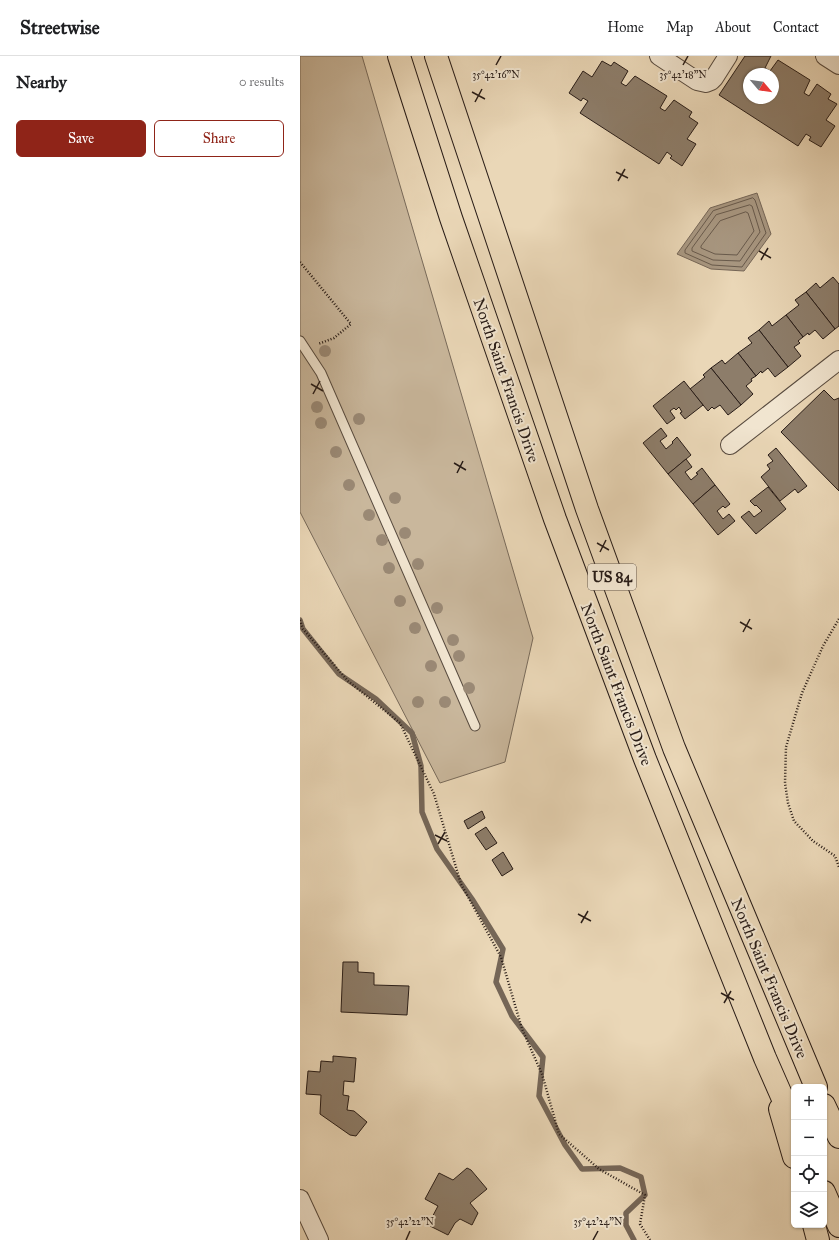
<!DOCTYPE html>
<html lang="en">
<head>
<meta charset="utf-8">
<style>
  body { margin:0; font-family:"IM FELL Great Primer",serif; background:#f6f6f6; color:#202124 }
  .controls { position:absolute; right:12px; bottom:12px; display:grid; overflow:hidden; border-radius:6px; box-shadow:0 1px 3px #0004 }
  .controls button { width:36px; height:36px; display:grid; place-items:center; padding:0; border:0; border-bottom:1px solid #e0e0e0; background:#fff; color:#202124; font:20px sans-serif }
  .compass { position:absolute; left:443px; top:12px; width:36px; height:36px; border-radius:50%; background:#fff; box-shadow:0 1px 3px #0004; rotate:119deg }
  .list { margin:0; padding:0; list-style:none }
  h2 { display:flex; justify-content:space-between; align-items:center; height:52px; margin:0; padding:0 16px; font-size:17px }
  h2 small { font-size:13px; font-weight:400; color:#757577 }
  .actions { display:flex; gap:8px; padding:12px 16px }
  .actions a { flex:1; padding:9px 0; border:1px solid #8f2418; border-radius:6px; text-align:center; font-size:14px; color:#8f2418 }
  .actions .main { background:#8f2418; color:#fff }
  .icon { flex:none; width:22px; height:22px; fill:none; stroke:currentColor; stroke-width:2; stroke-linecap:round; stroke-linejoin:round }
  .map { position:relative; flex:none; width:539px; height:1184px; overflow:hidden }
  header { display:flex; align-items:center; gap:24px; box-sizing:border-box; height:56px; padding:0 20px; background:#fff; border-bottom:1px solid #e0e0e0 }
  header strong { font-size:19px }
  nav { display:flex; gap:22px; margin-inline-start:auto; font-size:14px }
  main { display:flex }
  aside { flex:1; background:#fff }
  .map>svg:first-child { display:block }
</style>
</head>
<body>
<header>
<strong>Streetwise</strong>
<nav><a>Home</a><a>Map</a><a>About</a><a>Contact</a></nav>
</header>
<main>
<aside>
<h2>Nearby<small>0 results</small></h2>
<ul class="list">
</ul>
<div class="actions"><a class="main">Save</a><a>Share</a></div>
</aside>
<div class="map">
<svg width="539" height="1184" viewBox="0 0 539 1184">
  <rect width="100%" height="100%" fill="#ead7b7"/>
  <filter id="stains"><feTurbulence type="fractalNoise" baseFrequency=".005" numOctaves="4"/><feColorMatrix values="0 0 0 0 .2 0 0 0 0 .09 0 0 0 0 .02 0 0 0 .5 -.17"/></filter>
  <radialGradient id="worn" r=".72"><stop offset=".6" stop-color="#630" stop-opacity="0"/><stop offset="1" stop-color="#630" stop-opacity=".3"/></radialGradient>
  <path fill="#c9b79c" stroke="#786a5a" d="M0,0h62l171,582 -28,124 -65,21 -140,-271z"/>
  <path fill="#a89781" stroke="#756657" d="M457,137l14,41 -27,37 -33,-2 -34,-15 33,-46z"/>
  <g fill="none" stroke-linecap="round" stroke-linejoin="round">
    <g stroke="#685a4c" stroke-width="1">
      <path d="M453,142l2,2 11,33 -24,34 -30,-2 -27,-12v-3l28,-39z"/>
      <path d="M450,149l2,1 8,26 -20,29 -27,-1 -21,-9v-3l24,-33z"/>
      <path d="M446,156l2,1 6,18 -17,24 -22,-1 -14,-6v-2l19,-25z"/>
    </g>
    <path stroke="#756657" stroke-width="5.5" d="M0,564l3,9 36,45 37,25 36,34 9,33 1,46 15,37 35,50 31,50 -7,33 16,34 31,41 -4,39 26,49 17,24 38,-1 21,9 4,18 -19,18v12l8,15"/>
  </g>
  <g fill="#8d7d6a" stroke="#281c17" fill-rule="evenodd">
    <path d="M445,0h26l-6,12 5,3 8,-11 32,20 -6,13 5,3 8,-12 14,10 -3,5 9,5 -11,16 9,6 -14,21 -12,-7 2,-3 -5,-3 -8,12 -79,-51zM449,18h24v24h-24z"/>
    <path d="M302,5l9,5 3,-4 14,9 -7,12 5,3 9,-10 32,20 -7,12 5,3 9,-11 18,12 -3,5 9,6 -11,16 9,5 -14,22 -12,-8 2,-2 -5,-4 -8,12 -79,-51 8,-12 -5,-3 -2,3 -12,-8 14,-22 9,6z"/>
    <path d="M533,221l6,7v42l-4,3 -29,-37 10,-9 4,5z"/>
    <path d="M506,236l29,37 -12,10 -8,-9 -6,5 -1,-2 -5,4 -17,-22 13,-10 -4,-5z"/>
    <path d="M486,259l17,22 -5,4 2,2 -6,4 7,9 -13,11 -29,-37 10,-9 3,5z"/>
    <path d="M459,274l29,37 -13,10 -7,-9 -6,5 -1,-2 -5,5 -18,-23 14,-10 -4,-5z"/>
    <path d="M438,297l18,23 -5,3 1,2 -6,5 7,8 -12,11 -30,-37 11,-8 3,4z"/>
    <path d="M411,312l30,37 -13,10 -8,-10 -6,4 -2,-2 -4,4 -18,-22 15,-12 -2,-2z"/>
    <path d="M384,325l19,24 -18,14 -5,-6 2,-1 -3,-5 -3,3 -2,-2 -4,3 5,7 -8,6 -14,-18z"/>
    <path d="M524,334l10,10 5,-2v93l-58,-59z"/>
    <path d="M361,372l6,8 -7,5 6,8 7,-6 -1,-1 5,-5 14,18 -23,19 -25,-31z"/>
    <path d="M476,392l31,38 -9,7 -3,-4 -15,12 -19,-24 9,-8 -3,-4 6,-4 -5,-6z"/>
    <path d="M386,403l6,8 -7,5 6,8 7,-6 -2,-1 6,-5 13,17 -22,19 -25,-30z"/>
    <path d="M415,429l15,19 -5,4 -2,-2 -6,5 6,8 6,-5 6,7 -17,14 -25,-31z"/>
    <path d="M468,431l18,22 -30,25 -15,-17 8,-6 5,6 8,-6 -6,-6 -1,1 -5,-5z"/>
    <path d="M182,755l3,7 -17,11 -4,-8z"/>
    <path d="M186,771l11,16 -11,7 -11,-16z"/>
    <path d="M203,796l10,17 -11,7 -10,-16z"/>
    <path d="M43,906h15v10l16,1v12l35,1 -2,29 -66,-3z"/>
    <path d="M33,1000l23,2 -2,24 -10,-1 -1,14 6,1 -2,14 7,1 13,11 -11,14 -6,-1 -30,-21 1,-19 -15,-1 2,-23 12,1 1,-11 12,1z"/>
    <path d="M167,1112l4,2 16,19 -17,14 8,10 -6,12 -12,-6 -5,4 -7,12 -20,-10 10,-19 -13,-7 14,-26 14,7z"/>
  </g>
  <g fill="none" stroke-linecap="round" stroke-linejoin="round">
    <defs>
      <path id="service" d="M0,285l21,32 154,353"/>
      <g id="minor">
        <path d="M359,0l38,25 9,2 5,-2 3,-3 14,-22"/>
        <path d="M525,0l14,9"/>
        <path d="M430,389l109,-85"/>
        <path d="M0,1143l19,41"/>
      </g>
      <g id="motorway">
        <path d="M99,0l52,162 104,301 90,240 120,299 29,66"/>
        <path d="M136,0l151,453 87,239 142,339"/>
        <path d="M524,1049l15,32"/>
        <path d="M480,1053l14,48"/>
        <path d="M524,1136l15,34"/>
        <path d="M514,1169l4,15"/>
      </g>
    </defs>
    <use href="#service" stroke="#584b3f" stroke-width="11"/>
    <use href="#minor" stroke="#584b3f" stroke-width="20"/>
    <use href="#motorway" stroke="#281c17" stroke-width="24"/>
    <g stroke="#281c17" stroke-width="2.5" stroke-dasharray="1 2" stroke-linecap="butt">
      <path d="M0,206l51,62 -17,14 -16,6"/>
      <path d="M539,563l-16,27 -21,47 -16,54 -1,36 3,20 6,18 19,20 22,15 4,11"/>
      <path d="M0,564l3,9 45,52 52,42 34,71 27,90 40,73 21,72 20,45 17,60 40,35 46,26 -5,29 10,16"/>
    </g>
    <use href="#service" stroke="#f1e5d0" stroke-width="9"/>
    <use href="#minor" stroke="#f1e5d0" stroke-width="18"/>
    <use href="#motorway" stroke="#ead7b7" stroke-width="22"/>
  </g>
  <g fill="#9a8975">
    <circle cx="25" cy="295" r="6"/>
    <circle cx="17" cy="351" r="6"/>
    <circle cx="59" cy="363" r="6"/>
    <circle cx="21" cy="367" r="6"/>
    <circle cx="36" cy="396" r="6"/>
    <circle cx="49" cy="429" r="6"/>
    <circle cx="95" cy="442" r="6"/>
    <circle cx="69" cy="459" r="6"/>
    <circle cx="105" cy="477" r="6"/>
    <circle cx="82" cy="484" r="6"/>
    <circle cx="118" cy="508" r="6"/>
    <circle cx="89" cy="512" r="6"/>
    <circle cx="100" cy="545" r="6"/>
    <circle cx="137" cy="552" r="6"/>
    <circle cx="115" cy="572" r="6"/>
    <circle cx="153" cy="584" r="6"/>
    <circle cx="159" cy="600" r="6"/>
    <circle cx="131" cy="610" r="6"/>
    <circle cx="169" cy="632" r="6"/>
    <circle cx="118" cy="646" r="6"/>
    <circle cx="145" cy="646" r="6"/>
  </g>
  <path fill="none" stroke="#281c17" stroke-width="1.5" d="M196,9l5,-9M383,9l5,-9M172,36l13,7M175,46l7,-13M316,116l12,6M318,125l7,-12M459,195l12,7M461,204l7,-12M11,328l12,7M13,338l7,-13M154,407l12,7M157,417l6,-12M297,487l12,7M300,496l6,-12M440,566l12,7M443,576l7,-13M135,779l12,6M138,788l7,-12M278,858l13,7M281,867l7,-12M421,937l13,7M424,947l7,-12M106,1184l4,-9M293,1184l5,-9"/>
  <g text-anchor="middle" stroke-width="4" stroke-linejoin="round" paint-order="stroke">
    <rect fill="#f1e5d0" stroke="#64584e" stroke-width="1" x="288" y="508" width="48" height="26" rx="3"/>
    <g font-size="15" font-weight="bold" fill="#281c17">
      <text x="312" y="526">US 84</text>
    </g>
    <g font-size="16" fill="#281c17" stroke="#f1e5d0">
      <text transform="translate(207 324) rotate(71)" y="6">North Saint Francis Drive</text>
      <text transform="translate(317 628) rotate(69)" y="6">North Saint Francis Drive</text>
      <text transform="translate(470 922) rotate(67)" y="6">North Saint Francis Drive</text>
    </g>
  </g>
  <g font-size="10" text-anchor="middle" fill="#281c17" stroke="#f1e5d0" stroke-width="4" stroke-linejoin="round" paint-order="stroke">
    <text x="196" y="22">35°42'16"N</text>
    <text x="383" y="22">35°42'18"N</text>
    <text x="110" y="1169">35°42'22"N</text>
    <text x="298" y="1169">35°42'24"N</text>
  </g>
  <rect width="100%" height="100%" filter="url(#stains)"/>
  <rect width="100%" height="100%" fill="url(#worn)"/>
</svg>
<div class="controls">
<button>+</button>
<button>−</button>
<button><svg class="icon" aria-label="locate" viewBox="0 0 24 24"><circle cx="12" cy="12" r="6"/><path d="M12 2v4M12 18v4M2 12h4M18 12h4"/></svg></button>
<button><svg class="icon" aria-label="layers" viewBox="0 0 24 24"><path d="M12 4l9 5-9 5-9-5zM3 14l9 5 9-5"/></svg></button>
</div>
<svg class="compass" viewBox="-18 -18 36 36"><path d="M0-13l5 13h-10z" fill="#e53935"/><path d="M0 13l5-13h-10z" fill="#757577"/></svg>
</div>
</main>
</body>
</html>
